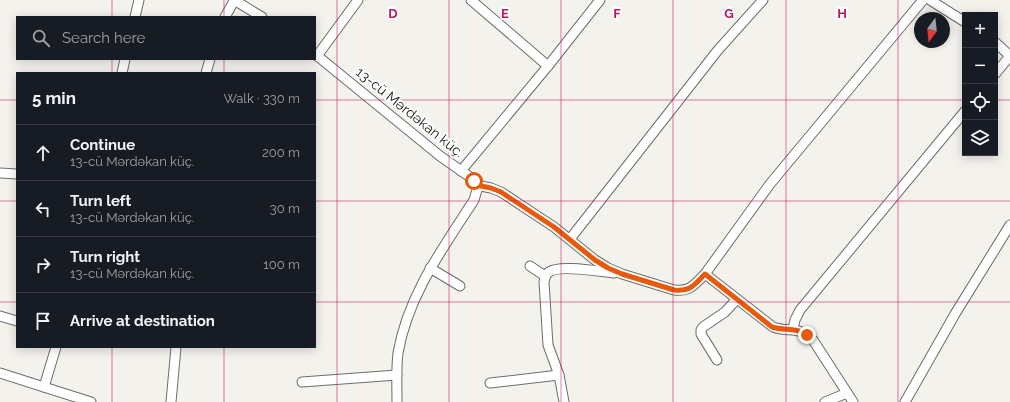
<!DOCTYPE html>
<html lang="en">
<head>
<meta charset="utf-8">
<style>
  body { margin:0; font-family:Raleway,sans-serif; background:#20242c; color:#f1f3f6 }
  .controls { position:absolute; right:12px; top:12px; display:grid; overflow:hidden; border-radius:0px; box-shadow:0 2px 10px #0003 }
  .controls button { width:36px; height:36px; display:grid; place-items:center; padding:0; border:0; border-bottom:1px solid #363941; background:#171b24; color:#f1f3f6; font:20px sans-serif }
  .compass { position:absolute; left:914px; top:12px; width:36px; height:36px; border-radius:50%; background:#171b24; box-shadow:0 2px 10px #0003; rotate:195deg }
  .stop { position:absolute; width:12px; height:12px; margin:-9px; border:3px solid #ea580c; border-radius:50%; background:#fff }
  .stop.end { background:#ea580c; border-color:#fff; box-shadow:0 1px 4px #0008 }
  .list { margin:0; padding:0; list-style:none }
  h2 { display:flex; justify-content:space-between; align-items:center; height:52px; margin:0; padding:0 16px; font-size:17px }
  h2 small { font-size:13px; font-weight:400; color:#9ea1a6 }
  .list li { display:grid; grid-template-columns:26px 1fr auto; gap:12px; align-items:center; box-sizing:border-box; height:56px; padding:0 16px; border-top:1px solid #363941 }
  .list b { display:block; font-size:15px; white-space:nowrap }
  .list p { margin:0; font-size:13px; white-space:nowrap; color:#9ea1a6 }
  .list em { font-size:13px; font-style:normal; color:#9ea1a6 }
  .icon { flex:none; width:22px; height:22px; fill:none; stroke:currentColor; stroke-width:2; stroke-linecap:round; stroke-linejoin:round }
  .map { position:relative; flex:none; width:1010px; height:402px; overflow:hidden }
  .search { position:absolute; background:#171b24; box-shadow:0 2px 10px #0003; left:16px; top:16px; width:300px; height:44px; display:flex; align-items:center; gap:10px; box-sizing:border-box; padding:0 14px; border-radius:0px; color:#9ea1a6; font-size:15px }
  .panel { position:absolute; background:#171b24; box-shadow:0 2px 10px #0003; left:16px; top:72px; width:300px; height:276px; border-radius:0px }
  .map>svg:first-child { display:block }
</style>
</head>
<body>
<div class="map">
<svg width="1010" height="402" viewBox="0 0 1010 402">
  <rect width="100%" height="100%" fill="#f4f2ed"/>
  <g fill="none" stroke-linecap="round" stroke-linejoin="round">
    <defs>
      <g id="street">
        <path d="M234,0l28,17"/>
        <path d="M471,0l77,66"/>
        <path d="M930,0l35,22"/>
        <path d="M135,17l4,-17"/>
        <path d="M225,17l9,-16"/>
        <path d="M995,42l15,14"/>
        <path d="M315,54l125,102 30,21 6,8"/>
        <path d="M317,56l41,-56"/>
        <path d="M122,73l3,-14"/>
        <path d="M206,73l4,-14"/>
        <path d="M995,74l15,-18"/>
        <path d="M461,171l87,-105 52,-66"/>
        <path d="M0,173l17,1"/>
        <path d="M476,185l15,3 10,4 53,35 41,33 13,8 14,6 52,16c16,2 20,-5 31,-16l68,53c17,6 24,-2 40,13l40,62"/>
        <path d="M570,239l148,-189 45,-50"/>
        <path d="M530,266l15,10"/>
        <path d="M430,268l30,18"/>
        <path d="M705,274l65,-90 153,-184"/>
        <path d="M0,316l17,5"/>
        <path d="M793,329l2,-9 5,-10 165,-199"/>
        <path d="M717,360l-16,-26v-4l2,-3 22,-15 12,-13"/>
        <path d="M0,373l91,29"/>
        <path d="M302,382l95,-7"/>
        <path d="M490,383l69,-8"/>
        <path d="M44,387l12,-40"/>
        <path d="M171,402l5,-55"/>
        <path d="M397,402c0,-16 -1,-33 1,-49 10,-58 45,-105 76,-153l3,-10 -1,-5"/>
        <path d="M564,402l-5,-27 -11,-30 -4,-63c1,-4 1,-8 5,-10 11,-8 52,0 65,1"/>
        <path d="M825,402l22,-9"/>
        <path d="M905,402l50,-88 55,-89"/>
      </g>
    </defs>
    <use href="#street" stroke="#6e6d68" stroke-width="11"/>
    <use href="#street" stroke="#fff" stroke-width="9"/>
  </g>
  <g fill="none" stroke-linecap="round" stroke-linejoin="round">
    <path stroke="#ea580c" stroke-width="5" d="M474,181l2,4 15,3 10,4 53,35 41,33 13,8 14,6 52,16c16,2 20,-5 31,-16l67,53c13,4 24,0 35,8"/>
  </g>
  <path fill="none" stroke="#c2185b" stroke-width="1" stroke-opacity="0.55" d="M112,0v17M224,0v17M337,0v402M449,0v402M561,0v402M673,0v402M786,0v402M898,0v402M112,59v14M224,59v14M0,100h17M315,100h650M995,100h15M0,201h17M315,201h695M0,302h17M315,302h695M112,347v55M224,347v55"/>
  <g text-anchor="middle" stroke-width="4" stroke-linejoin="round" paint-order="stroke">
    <g font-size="14" fill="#20201e" stroke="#fff">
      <text transform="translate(410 112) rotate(39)" y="5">13-cü Mərdəkan küç.</text>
    </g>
  </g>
  <g font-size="13" text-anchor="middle" font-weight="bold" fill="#c2185b" stroke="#fff" stroke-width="4" stroke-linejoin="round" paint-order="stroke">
    <text x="393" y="18">D</text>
    <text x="505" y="18">E</text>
    <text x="617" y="18">F</text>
    <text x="729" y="18">G</text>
    <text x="842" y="18">H</text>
  </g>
</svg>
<div class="controls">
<button>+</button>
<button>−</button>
<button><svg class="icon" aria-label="locate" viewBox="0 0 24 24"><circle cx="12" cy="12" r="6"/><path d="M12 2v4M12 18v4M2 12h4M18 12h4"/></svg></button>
<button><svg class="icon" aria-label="layers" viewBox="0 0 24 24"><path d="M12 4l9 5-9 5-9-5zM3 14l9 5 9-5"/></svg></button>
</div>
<svg class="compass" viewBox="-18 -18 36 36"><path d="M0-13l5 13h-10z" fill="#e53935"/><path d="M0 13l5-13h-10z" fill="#9ea1a6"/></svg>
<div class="stop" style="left:474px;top:181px"></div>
<div class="stop end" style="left:807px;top:335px"></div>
<div class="search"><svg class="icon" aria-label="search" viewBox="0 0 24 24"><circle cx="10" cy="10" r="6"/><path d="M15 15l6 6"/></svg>Search here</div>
<section class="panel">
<h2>5 min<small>Walk · 330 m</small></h2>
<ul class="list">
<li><svg class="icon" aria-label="ahead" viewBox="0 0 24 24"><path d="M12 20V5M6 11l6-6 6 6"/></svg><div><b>Continue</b><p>13-cü Mərdəkan küç.</p></div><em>200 m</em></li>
<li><svg class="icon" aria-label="left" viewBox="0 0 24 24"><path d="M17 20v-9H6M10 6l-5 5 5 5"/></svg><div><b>Turn left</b><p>13-cü Mərdəkan küç.</p></div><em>30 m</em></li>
<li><svg class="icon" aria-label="right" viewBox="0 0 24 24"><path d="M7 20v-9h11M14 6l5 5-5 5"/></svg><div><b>Turn right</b><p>13-cü Mərdəkan küç.</p></div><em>100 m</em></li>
<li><svg class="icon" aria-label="arrive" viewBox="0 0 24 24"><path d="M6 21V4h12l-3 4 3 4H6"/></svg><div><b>Arrive at destination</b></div></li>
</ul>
</section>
</div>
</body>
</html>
